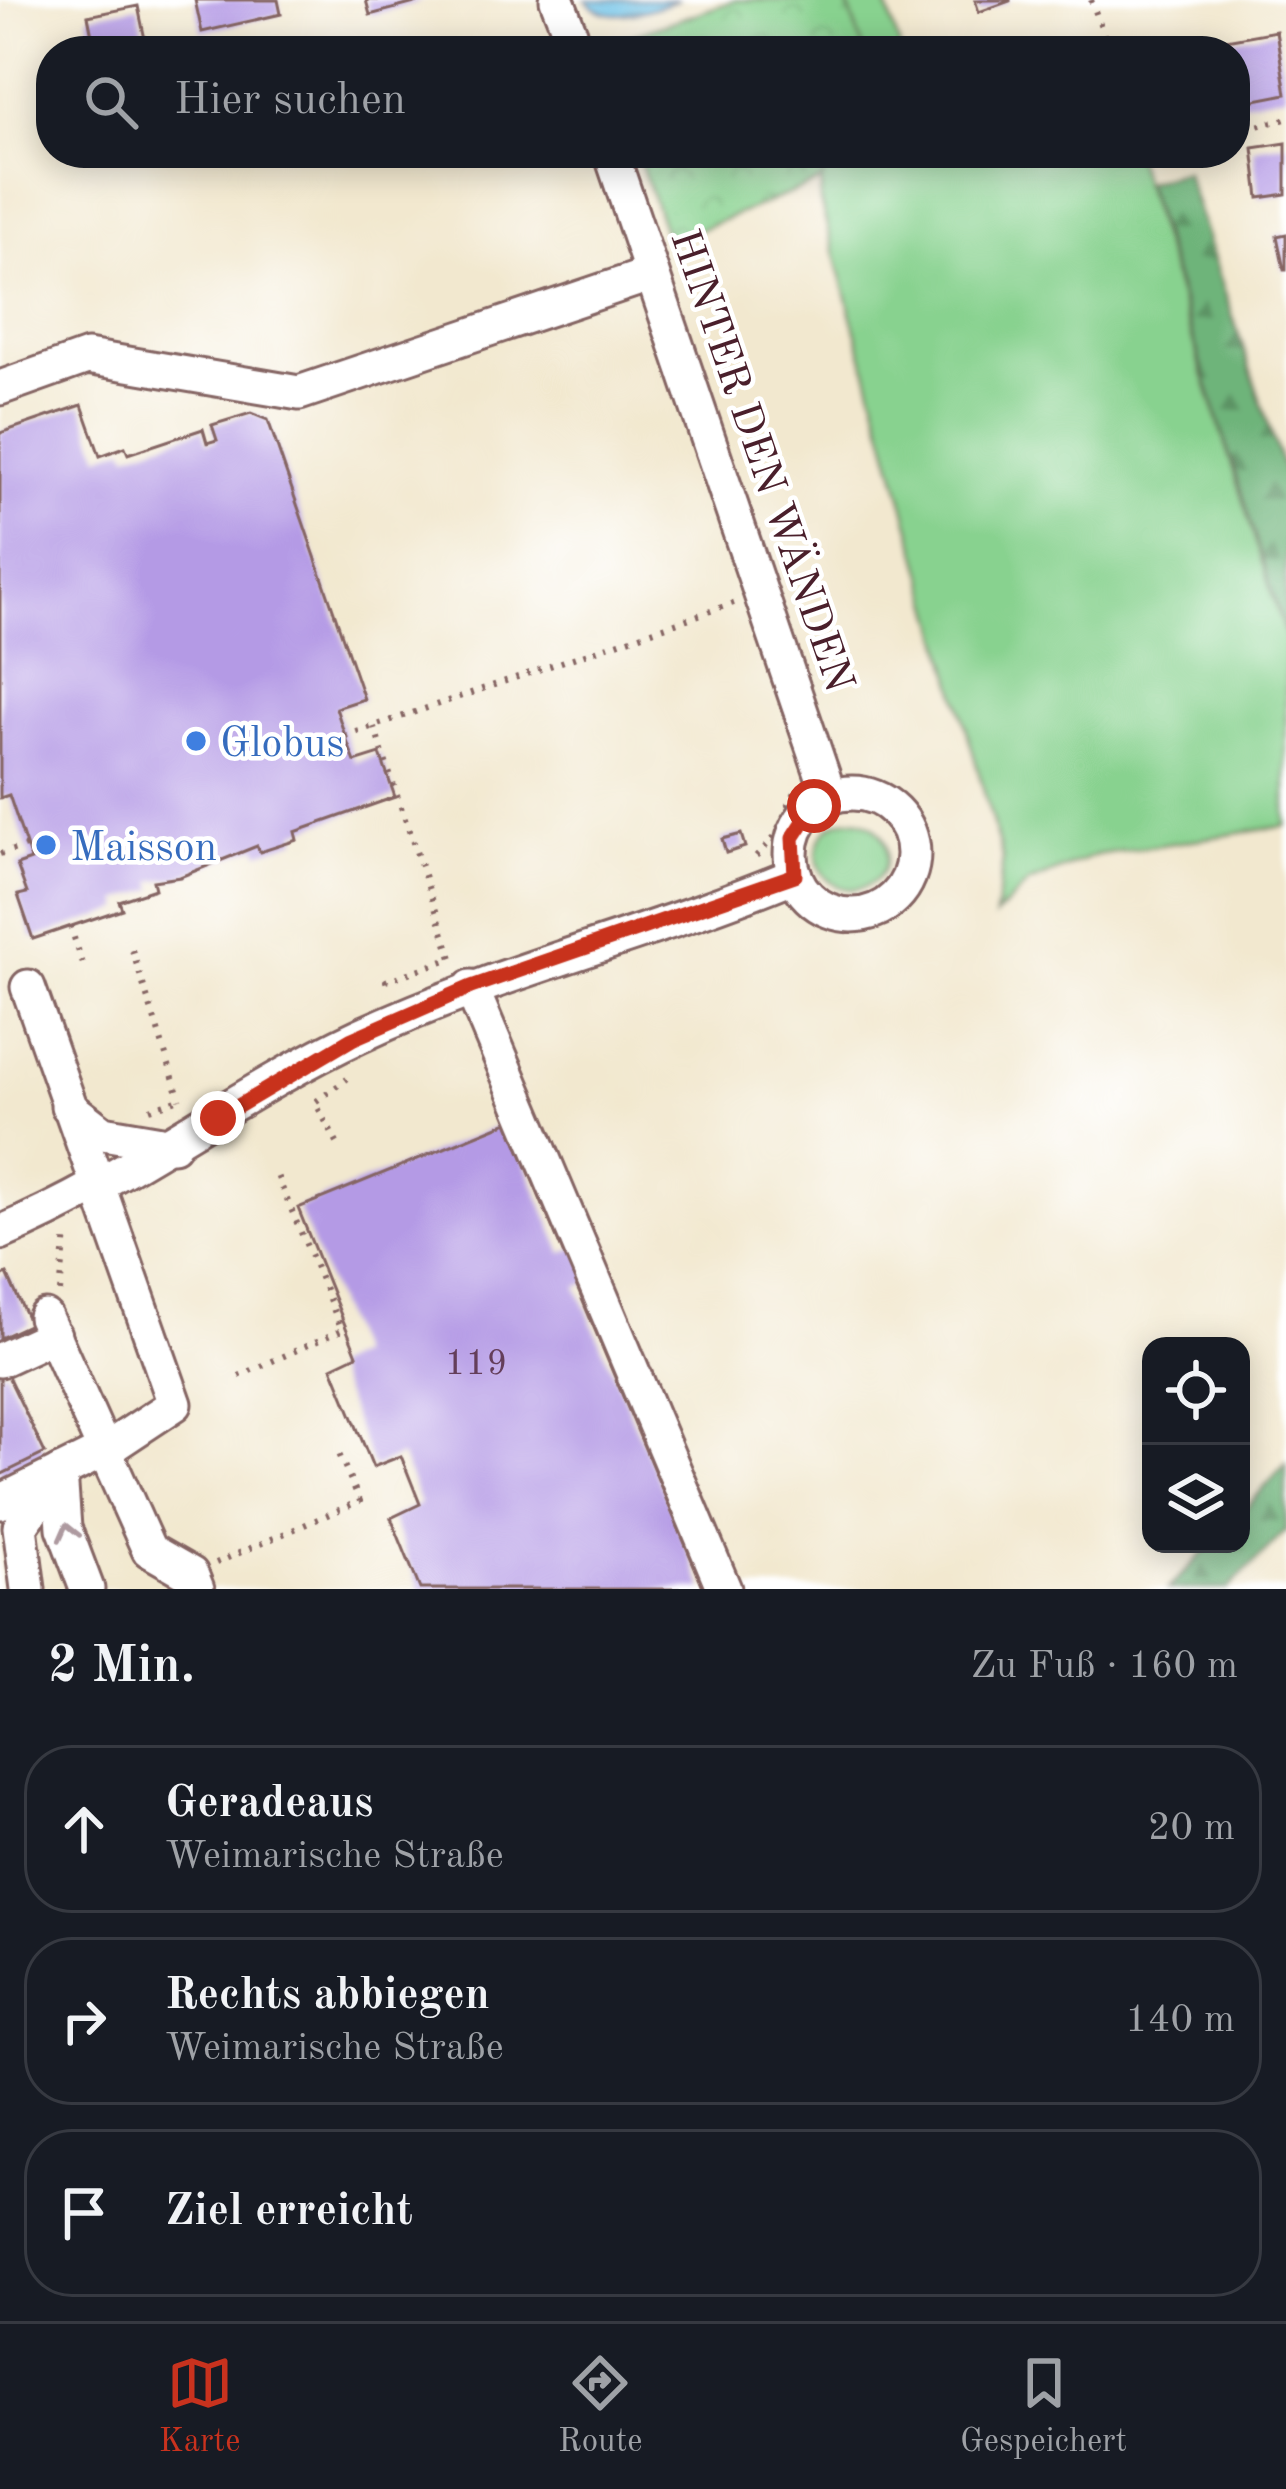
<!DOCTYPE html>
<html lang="de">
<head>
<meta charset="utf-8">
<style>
  body { margin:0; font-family:"Old Standard TT",serif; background:#20242c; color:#f1f3f6 }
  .controls { position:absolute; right:36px; bottom:36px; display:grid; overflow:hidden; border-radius:24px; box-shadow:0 6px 30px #0003 }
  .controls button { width:108px; height:108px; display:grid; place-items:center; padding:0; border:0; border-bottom:3px solid #363941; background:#171b24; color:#f1f3f6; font:60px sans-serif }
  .stop { position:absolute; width:36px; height:36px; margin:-27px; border:9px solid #c8321e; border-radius:50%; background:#fff }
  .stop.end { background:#c8321e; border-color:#fff; box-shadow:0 3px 12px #0008 }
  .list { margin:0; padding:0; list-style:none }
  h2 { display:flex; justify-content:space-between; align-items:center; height:156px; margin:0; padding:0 48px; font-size:51px }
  h2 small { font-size:39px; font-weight:400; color:#9ea1a6 }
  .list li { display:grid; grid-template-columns:78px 1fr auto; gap:36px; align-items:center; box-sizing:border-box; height:168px; margin:0 24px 24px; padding:0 24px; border:3px solid #363941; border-radius:48px }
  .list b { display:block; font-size:45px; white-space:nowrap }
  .list p { margin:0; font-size:39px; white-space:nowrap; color:#9ea1a6 }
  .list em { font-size:39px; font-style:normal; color:#9ea1a6 }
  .icon { flex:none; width:66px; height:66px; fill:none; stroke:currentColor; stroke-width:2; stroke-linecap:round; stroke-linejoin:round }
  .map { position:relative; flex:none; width:1286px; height:1589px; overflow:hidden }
  .search { position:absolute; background:#171b24; box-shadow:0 6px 30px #0003; left:36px; right:36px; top:36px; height:132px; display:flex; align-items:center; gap:30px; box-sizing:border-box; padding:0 42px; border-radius:48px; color:#9ea1a6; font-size:45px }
  .sheet { height:732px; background:#171b24 }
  nav { display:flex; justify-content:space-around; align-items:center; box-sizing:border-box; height:168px; border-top:3px solid #363941; background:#171b24; font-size:33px; color:#9ea1a6 }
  nav a { display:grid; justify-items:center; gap:6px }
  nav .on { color:#c8321e }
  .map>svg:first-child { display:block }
</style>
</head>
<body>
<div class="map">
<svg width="1286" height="1589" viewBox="0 0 1286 1589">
  <defs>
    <pattern id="forest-firs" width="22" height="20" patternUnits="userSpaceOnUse" patternTransform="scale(3)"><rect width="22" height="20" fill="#6eb47a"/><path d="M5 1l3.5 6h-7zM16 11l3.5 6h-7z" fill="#5c9264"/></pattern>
    <pattern id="park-crowns" width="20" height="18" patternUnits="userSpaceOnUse" patternTransform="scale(3)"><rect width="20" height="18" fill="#88d28f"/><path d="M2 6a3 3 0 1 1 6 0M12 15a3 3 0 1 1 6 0" fill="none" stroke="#77b47c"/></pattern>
    <pattern id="water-waves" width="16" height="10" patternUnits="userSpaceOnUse" patternTransform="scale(3)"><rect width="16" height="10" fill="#68bfe5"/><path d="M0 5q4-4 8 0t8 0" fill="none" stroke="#589bba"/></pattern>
  </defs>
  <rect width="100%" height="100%" fill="#fff"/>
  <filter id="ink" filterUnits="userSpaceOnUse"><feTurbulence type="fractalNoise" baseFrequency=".00833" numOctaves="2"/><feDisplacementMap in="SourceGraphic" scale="24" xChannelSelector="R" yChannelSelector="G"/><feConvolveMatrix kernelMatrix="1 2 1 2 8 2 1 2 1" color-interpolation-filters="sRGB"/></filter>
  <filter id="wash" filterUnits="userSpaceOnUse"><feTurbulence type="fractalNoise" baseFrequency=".004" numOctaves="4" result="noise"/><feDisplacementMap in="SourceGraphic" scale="48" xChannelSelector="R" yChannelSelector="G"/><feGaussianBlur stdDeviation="2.7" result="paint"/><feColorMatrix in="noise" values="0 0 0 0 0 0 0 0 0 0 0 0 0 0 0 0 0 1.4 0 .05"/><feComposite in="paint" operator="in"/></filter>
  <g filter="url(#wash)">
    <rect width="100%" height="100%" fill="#f2e8cf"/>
    <g fill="#88d28f" stroke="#69785d" stroke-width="3">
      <path d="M846,0h39l16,51h-37z"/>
      <path d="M834,153h300l152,485v188l-190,29 -67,28 -34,33 8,-56 -183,-659 3,-33z"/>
      <circle cx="852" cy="854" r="35"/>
    </g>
    <g fill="url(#forest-firs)" stroke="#5c6a52" stroke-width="3">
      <path d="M1185,171l101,307v160l-141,-456z"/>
      <path d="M1286,1464v67l-58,58h-60l44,-45h29v-31z"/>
    </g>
    <g fill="url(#park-crowns)" stroke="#69785d" stroke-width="3">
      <path d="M736,0h110l18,51h-262l-2,-5z"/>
      <path d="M637,153h197l-13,28 -153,61z"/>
    </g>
    <path fill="url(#water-waves)" stroke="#596f88" stroke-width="3" d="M586,0h93c-29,9 -71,27 -93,0z"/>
    <g id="blocks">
      <g fill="#b49ae5">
        <path d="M195,0h83l3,14 -79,18z"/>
        <path d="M366,0h56v1l-52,14z"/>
        <path d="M975,0h35v1l-31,11z"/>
        <path d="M138,6l9,43 -52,2 -7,-35z"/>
        <path d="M1276,31l10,63 -51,10v-53h-7l-2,-11z"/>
        <path d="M1286,143v51l-27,4 -6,-50z"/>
        <path d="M1286,234v36h-2l-7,-34z"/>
        <path d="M82,405l18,51 25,-9 3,7 75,-25 4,14 10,-3 -5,-15 39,-12 17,7 96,279 -28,9 9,28 10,26 25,-8 15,43 -100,35 2,8 -37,12 -3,-6 -77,31 -27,4 2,8 -36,12 3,8 -89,30 -15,-44 9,-2 -10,-28 14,-5 -22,-65 -9,3v-365z"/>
        <path d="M741,834l4,13 -19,6 -4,-14z"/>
        <path d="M508,1122l55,131 31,-13 14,35 -31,12 127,302h-284l-29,-71 29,-14 -19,-48 -28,11 -41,-100 25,-12 -59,-147z"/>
        <path d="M7,1274l23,50 -30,14v-61z"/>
        <path d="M5,1370l40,83 -45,22v-102z"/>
      </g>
    </g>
  </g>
  <g filter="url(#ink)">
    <use href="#blocks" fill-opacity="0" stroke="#856564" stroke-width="3"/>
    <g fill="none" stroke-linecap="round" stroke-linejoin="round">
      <defs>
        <g id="minor">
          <path d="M557,0l20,51"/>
          <path d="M611,153l219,644"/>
          <path d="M0,388l87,-31 212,36 353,-119"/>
          <circle cx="852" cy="854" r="61"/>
          <path d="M471,987l253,602"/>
          <path d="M68,1106l35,27 70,12"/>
          <path d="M0,1233c127,-53 235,-139 359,-197 144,-67 292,-101 436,-161"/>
          <path d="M45,1317l104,233 42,24 6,15"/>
          <path d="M0,1360l54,-25"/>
          <path d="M60,1472l4,56 23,61"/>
          <path d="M0,1502l107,-53 68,-45 -147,-417"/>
          <path d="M28,1589l-8,-62 35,-48"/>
        </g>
      </defs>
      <use href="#minor" stroke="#856564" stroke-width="39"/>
      <g stroke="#856564" stroke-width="6" stroke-dasharray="3 9" stroke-linecap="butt">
        <path d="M1091,0l19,51"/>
        <path d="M1235,131l51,-12"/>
        <path d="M374,727l78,231 -66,23 3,9"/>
        <path d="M345,736l389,-133"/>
        <path d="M0,854l26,-8"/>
        <path d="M756,856l17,-17 22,-47"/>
        <path d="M70,926l14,41"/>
        <path d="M132,950l48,149"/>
        <path d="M150,1109l27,-9"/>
        <path d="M337,1143l-22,-41 32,-23"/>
        <path d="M60,1292l6,-57"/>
        <path d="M239,1376l103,-46 -66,-157"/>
        <path d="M216,1563l144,-62 -21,-47"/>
      </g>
      <use href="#minor" stroke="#fff" stroke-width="33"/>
    </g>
    <defs><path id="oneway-chevron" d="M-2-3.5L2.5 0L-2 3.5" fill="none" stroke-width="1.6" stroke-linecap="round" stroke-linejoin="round" transform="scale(3)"/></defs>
    <use stroke="#ae9aa0" href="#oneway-chevron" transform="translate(68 1532) rotate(-104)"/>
  </g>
  <g fill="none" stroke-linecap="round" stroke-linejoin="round" filter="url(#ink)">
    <path stroke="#c8321e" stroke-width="15" d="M218,1118l134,-79 119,-52 324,-112 -2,-37 21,-32"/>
  </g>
  <g fill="#3f7fe0" stroke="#fff" stroke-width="4.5">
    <circle cx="196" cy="741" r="12"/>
    <circle cx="46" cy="845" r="12"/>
  </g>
  <g text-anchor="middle" stroke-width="9" stroke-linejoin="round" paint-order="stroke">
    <g font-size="36" fill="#643e5a">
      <text x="476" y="1374">119</text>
    </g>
    <g font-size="42" fill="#4a1f2b" stroke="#fff">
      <text transform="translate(764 460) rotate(71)" y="15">HINTER DEN WÄNDEN</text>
    </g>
    <g font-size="42" fill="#366cbe" stroke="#fff" text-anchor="start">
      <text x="220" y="756">Globus</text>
      <text x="70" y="860">Maisson</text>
    </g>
  </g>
</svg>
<div class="controls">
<button><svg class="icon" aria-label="locate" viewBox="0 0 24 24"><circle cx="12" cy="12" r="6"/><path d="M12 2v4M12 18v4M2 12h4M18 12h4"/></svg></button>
<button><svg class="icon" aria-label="layers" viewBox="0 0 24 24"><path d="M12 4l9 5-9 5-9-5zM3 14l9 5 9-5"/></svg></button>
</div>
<div class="stop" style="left:814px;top:806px"></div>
<div class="stop end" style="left:218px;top:1118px"></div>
<div class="search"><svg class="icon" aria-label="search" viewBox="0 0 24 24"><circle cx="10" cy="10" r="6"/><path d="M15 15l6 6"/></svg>Hier suchen</div>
</div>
<section class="sheet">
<h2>2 Min.<small>Zu Fuß · 160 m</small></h2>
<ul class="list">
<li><svg class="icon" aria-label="ahead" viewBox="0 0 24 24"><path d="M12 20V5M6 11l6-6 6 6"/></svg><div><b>Geradeaus</b><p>Weimarische Straße</p></div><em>20 m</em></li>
<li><svg class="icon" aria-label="right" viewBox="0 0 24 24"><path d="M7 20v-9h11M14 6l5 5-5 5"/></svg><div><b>Rechts abbiegen</b><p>Weimarische Straße</p></div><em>140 m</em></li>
<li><svg class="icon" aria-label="arrive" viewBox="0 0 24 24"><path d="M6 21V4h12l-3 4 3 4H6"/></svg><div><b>Ziel erreicht</b></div></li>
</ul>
</section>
<nav>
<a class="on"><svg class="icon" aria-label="map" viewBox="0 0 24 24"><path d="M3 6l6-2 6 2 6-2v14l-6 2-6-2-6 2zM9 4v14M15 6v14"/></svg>Karte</a>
<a><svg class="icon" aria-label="directions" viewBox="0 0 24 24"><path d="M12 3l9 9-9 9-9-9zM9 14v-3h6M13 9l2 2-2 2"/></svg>Route</a>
<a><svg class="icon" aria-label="saved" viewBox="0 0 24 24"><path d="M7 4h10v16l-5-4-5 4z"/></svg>Gespeichert</a>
</nav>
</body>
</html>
